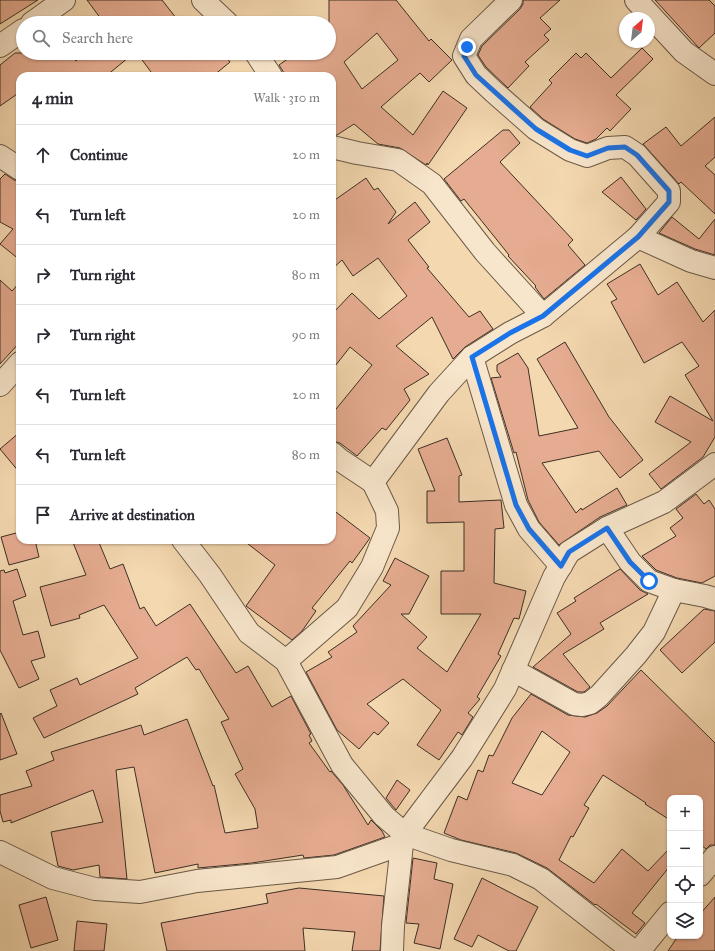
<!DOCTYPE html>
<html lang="en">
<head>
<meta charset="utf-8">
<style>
  body { margin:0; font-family:"IM FELL Great Primer",serif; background:#f7f7f7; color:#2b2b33 }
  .controls { position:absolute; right:12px; bottom:12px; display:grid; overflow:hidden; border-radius:8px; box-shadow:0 1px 3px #0004 }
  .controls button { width:36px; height:36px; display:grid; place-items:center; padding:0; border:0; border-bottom:1px solid #e1e1e2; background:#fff; color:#2b2b33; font:20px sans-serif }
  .compass { position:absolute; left:619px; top:12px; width:36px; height:36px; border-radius:50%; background:#fff; box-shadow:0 1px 3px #0004; rotate:28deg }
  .stop { position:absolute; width:12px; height:12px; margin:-9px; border:3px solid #1a73e8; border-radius:50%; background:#fff }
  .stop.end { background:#1a73e8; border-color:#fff; box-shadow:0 1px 4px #0008 }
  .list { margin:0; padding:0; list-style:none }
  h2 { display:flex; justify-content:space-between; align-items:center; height:52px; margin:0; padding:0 16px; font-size:17px }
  h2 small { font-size:13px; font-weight:400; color:#7c7c81 }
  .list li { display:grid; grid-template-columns:26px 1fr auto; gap:12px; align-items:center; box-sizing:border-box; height:60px; padding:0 16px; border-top:1px solid #e1e1e2 }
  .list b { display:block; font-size:15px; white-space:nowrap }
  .list em { font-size:13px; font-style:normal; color:#7c7c81 }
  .icon { flex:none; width:22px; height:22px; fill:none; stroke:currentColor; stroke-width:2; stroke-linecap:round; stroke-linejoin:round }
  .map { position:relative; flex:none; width:715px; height:951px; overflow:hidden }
  .search { position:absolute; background:#fff; box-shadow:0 1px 3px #0004; left:16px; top:16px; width:320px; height:44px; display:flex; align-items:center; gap:10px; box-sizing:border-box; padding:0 14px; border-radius:22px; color:#7c7c81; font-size:15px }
  .panel { position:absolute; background:#fff; box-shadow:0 1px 3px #0004; left:16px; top:72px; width:320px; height:472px; border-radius:12px }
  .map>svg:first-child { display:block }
</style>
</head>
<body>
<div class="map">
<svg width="715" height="951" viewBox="0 0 715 951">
  <rect width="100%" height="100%" fill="#f4d8b0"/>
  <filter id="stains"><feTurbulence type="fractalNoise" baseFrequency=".005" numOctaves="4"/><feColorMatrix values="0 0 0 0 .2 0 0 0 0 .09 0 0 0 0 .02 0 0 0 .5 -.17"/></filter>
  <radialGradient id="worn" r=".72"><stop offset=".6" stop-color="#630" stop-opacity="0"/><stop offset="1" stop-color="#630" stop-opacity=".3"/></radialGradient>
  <g fill="#e6ac91" stroke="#3c2f24" fill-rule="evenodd">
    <path d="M0,0h38l-38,24z"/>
    <path d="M87,0h75l18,23h-76z"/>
    <path d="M329,0h67l33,41 2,-2 21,21 -23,22 -9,-9 -39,34 32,28 30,-44 24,17 -39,57 -1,-2 -1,2 -26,-17 -22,-4 -24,-20 -17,11h-5v-59h-46l-7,-11 17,-12h33zM377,33l21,27 -36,29 -18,-27z"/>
    <path d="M523,0h37l-20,18 11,11 -7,6 5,5 -24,22 4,4 -21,22 -22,-21 -8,-12 4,-9 38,-37 3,-5z"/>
    <path d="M655,0h54l6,6v27l-16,15z"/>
    <path d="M642,48l11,11 -37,36 15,14 -21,22 -3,-3 -11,11 -9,4 -12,-4 -32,-20 -13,-12 22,-24 -3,-3 27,-27 5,5 5,-5 25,25z"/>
    <path d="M15,53h54l7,8 9,-8h49l-28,23h-86v16l-20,14v-41z"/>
    <path d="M137,53h86l7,9 -17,14h-59z"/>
    <path d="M715,117v40l-10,9 10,9v39l-34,-32 -2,2 -36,-40 23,-17 15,19z"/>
    <path d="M503,130h6l11,13 -20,19 73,78 -5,5 17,20 -41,34 -9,-12 1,-1 -28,-30 1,-1 -45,-56 -3,2 -17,-22z"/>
    <path d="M5,174l9,6 6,1v79l-20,-16 13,-15 -13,-7v-43z"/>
    <path d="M621,177l25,32 -10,11 -34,-28z"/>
    <path d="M366,178l8,12 4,-2 18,24 -8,12 27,-22 15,20 -22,18 21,27 -2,1 42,49 11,-6 13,18 -28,18 -12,12 -21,-42 -36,29 33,28 -25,15 6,11 -24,30 -4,-2 -25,28 -17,-13 -8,-2v-27l40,-49 -22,-18 -18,23v-56l20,-21 27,26 28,-23 -29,-38 -25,18 -11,-16 -10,9v-67z"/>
    <path d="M672,217l27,22 16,-20v36l-20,-6 -36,-16z"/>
    <path d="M640,264l18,31 19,-13 26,40 12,-12v127l-12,20 -42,32 -12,-15 42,-32 -36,-20 15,-26 43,25 -28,-46 14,-9 -17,-24 -38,21 -33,-61 6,-3 -10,-15z"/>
    <path d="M0,280l12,11 8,-9v60l-20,22z"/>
    <path d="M565,342l44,75 34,43 -23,18 -21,-27 -57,12 34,50 5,-5 1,2 35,-22 10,17 -27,12 -41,28 -20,-23 -11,-22 -12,-48 -2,1 -23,-75 10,-1 -4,-6v-6l21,-12 10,15 11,68 39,-8 -41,-69z"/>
    <path d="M20,432v41l-20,-24z"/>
    <path d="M447,438l15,37 -3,1v26l42,-2 3,28 -9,1 -1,54 32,8 -7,28 -5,-1 -16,36 3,2 -24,41 3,2 -12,14 5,4 -11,18 -4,-3 -19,28 -22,-15 24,-35 -38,-31 -36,25 22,19 -11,12 -4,-3 -15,17 -22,-19 -31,-58 26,-15 -4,-5 29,-20 -4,-6 38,-41 -8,-4 12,-23 34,18 -20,38h-8l26,23 -10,11 30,24 34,-58h-40v-43h23v-49l-37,1v-32h8l-17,-42z"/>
    <path d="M696,494l8,10 5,-4 6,9v67l-13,7 -25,-5 -21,-8 -14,-14 34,-20 -6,-8 13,-10 -7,-9z"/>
    <path d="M332,509l38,29 -18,25 -2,-2 -38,47 4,3 -14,20 -10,9 -46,-34 29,-41 -32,-25h89z"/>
    <path d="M20,532v8h15l4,17 -30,8 -8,-28z"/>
    <path d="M72,540h26l12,29 13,-5 17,45 4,-2 12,19 34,-22 46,69 12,-7 24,41 19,-11 20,38 -2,1 3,6 -3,2 21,29 1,-1 12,14 25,40 3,-5 11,11 3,6 -51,18 -30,3 -1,-3 -51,8 -54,5v-4l-43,9 -21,-106 -18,3 11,109 -27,-2 -1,-12 -26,5 -15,-4 -7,-34 52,-10 -10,-32 -82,33v-3l-8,2 -3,-11v-16l32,-9 -6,-15 28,-11 -3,-8 90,-27 3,10 43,-16 26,67 1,-1 11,48 33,-5 -3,-19 -20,-35 8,-5 -22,-47 8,-3 -30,-50 -3,1 -9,-13 -52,31 3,6 -94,44 -11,-20 24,-12 -7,-16 27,-12 3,7 58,-27 -34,-53 -25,10 1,3 -29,8 -11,-39 46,-12z"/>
    <path d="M17,569l9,27 -13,5 10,34 15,-4 7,26 -14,4 8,18 -20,9 -19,-38v-79l4,-1 1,3z"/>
    <path d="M620,569l20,21 8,4 -48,29 4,6 -41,25 27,33 -6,5h-6l-45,-25 38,-33 -14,-21 19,-12 -2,-3z"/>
    <path d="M704,609l11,2v31l-33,31 -22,-23z"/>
    <path d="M641,670l74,73v102h-5l-4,4 -6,-5v-46h-30v22l-25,-16 1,-1 -43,-28 -19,30 5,3 -16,29 -2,-1 -12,24 35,23 28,-34 26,22 22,-23v18l-38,47 13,10 -9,11 -40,-30 -1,1 -48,-37 -31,-15 -55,-13 -17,-7 14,-37 9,4 11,-30 5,2 6,-17 4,1 19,-38 19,-24 37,21 17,2 12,-4 10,-7zM542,731l28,21 -28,43 -30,-12z"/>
    <path d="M1,713l16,41 -17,6v-46z"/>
    <path d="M397,780l13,10 -14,20 -10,-12z"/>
    <path d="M413,858l24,5 -3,16 19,5 -13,65 -26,-6 5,-19 -13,-1z"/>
    <path d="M482,878l56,29 -22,44h-7l-31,-16 -6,12 -18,-8z"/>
    <path d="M299,888l85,8 -4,55h-28l3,-19 -52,-4 2,23h-138l-6,-28 107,-20 -2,-9z"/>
    <path d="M46,897l12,43 -27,8 -12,-43z"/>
    <path d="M715,897v54h-47l10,-15h22v-22z"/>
    <path d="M77,921l30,3 -3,27h-30z"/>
  </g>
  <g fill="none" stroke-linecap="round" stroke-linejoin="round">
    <defs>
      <g id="minor">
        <path d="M203,0l24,23"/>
        <path d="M636,0l48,52 31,22"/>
        <path d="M32,23l32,-23"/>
        <path d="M0,46l23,-16"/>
        <path d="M256,53l15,23"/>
        <path d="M332,147l25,6 41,7 34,24 53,68 58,64"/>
        <path d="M0,156l20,13"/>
        <path d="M638,237l53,24 24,7"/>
        <path d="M472,357l44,148 13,24 32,37"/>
        <path d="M0,385l20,-22"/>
        <path d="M332,453l8,7 33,22"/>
        <path d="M607,528l23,34 19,19 25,9 31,6 10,3"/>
        <path d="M183,540l27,35 39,58 37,28 56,104 42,51 21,18 46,16 62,15 28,14 92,72"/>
        <path d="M286,661l61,-53 25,-41 16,-39 -1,-17 -14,-29 66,-89 33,-36 38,-24 33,-17 95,-79 31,-35v-11l-32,-36 -12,-8 -17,1 -21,8 -17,-6 -34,-21 -42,-37 -18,-17 -12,-19 7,-17 40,-39"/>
        <path d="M513,670l61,34 8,1 8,-2 9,-7 37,-41 18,-23 20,-42"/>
        <path d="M0,852l53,26 42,11 45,3 57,-11 140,-14 65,-23"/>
        <path d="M700,875l15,-18"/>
        <path d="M392,951l1,-25 9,-82 3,-10 57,-76 43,-69 49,-112 15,-25 38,-24 57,-26 51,-38"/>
        <path d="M639,951l31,-38"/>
      </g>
    </defs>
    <use href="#minor" stroke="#6a5947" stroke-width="24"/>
    <use href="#minor" stroke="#f8e6cc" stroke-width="22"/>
  </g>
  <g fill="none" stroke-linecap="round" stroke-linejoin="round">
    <path stroke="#1a73e8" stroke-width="5" d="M467,47l-3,9 12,19 60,54 34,21 17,6 21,-8 17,-1 12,8 32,36v11l-31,35 -95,79 -33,17 -38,24 44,148 13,24 32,37 8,-14 38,-24 23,34 19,19"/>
  </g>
  <rect width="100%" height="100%" filter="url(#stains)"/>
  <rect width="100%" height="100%" fill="url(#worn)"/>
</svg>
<div class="controls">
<button>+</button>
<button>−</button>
<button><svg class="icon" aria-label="locate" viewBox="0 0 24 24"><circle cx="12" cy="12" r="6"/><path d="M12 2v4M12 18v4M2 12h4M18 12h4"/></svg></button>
<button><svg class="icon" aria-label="layers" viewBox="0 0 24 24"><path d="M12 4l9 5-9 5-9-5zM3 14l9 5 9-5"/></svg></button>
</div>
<svg class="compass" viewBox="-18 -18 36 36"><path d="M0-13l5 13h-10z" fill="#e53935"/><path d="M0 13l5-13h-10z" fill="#7c7c81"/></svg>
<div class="stop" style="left:649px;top:581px"></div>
<div class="stop end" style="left:467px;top:47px"></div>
<div class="search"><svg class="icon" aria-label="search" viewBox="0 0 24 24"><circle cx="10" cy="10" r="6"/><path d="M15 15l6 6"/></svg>Search here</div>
<section class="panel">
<h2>4 min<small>Walk · 310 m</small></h2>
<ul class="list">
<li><svg class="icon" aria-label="ahead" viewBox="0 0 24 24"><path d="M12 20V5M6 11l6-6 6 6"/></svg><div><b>Continue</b></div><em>20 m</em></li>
<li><svg class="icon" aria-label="left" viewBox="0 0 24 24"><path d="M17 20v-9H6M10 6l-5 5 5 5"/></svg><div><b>Turn left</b></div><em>20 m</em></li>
<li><svg class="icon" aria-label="right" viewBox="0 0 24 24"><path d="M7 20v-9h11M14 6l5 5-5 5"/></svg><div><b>Turn right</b></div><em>80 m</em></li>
<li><svg class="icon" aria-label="right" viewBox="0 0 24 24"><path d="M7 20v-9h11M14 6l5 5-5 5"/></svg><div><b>Turn right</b></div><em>90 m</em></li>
<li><svg class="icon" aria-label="left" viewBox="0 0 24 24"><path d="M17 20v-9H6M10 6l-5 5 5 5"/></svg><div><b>Turn left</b></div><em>20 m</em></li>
<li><svg class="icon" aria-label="left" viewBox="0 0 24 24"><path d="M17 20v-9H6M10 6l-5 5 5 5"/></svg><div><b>Turn left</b></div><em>80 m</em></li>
<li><svg class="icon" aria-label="arrive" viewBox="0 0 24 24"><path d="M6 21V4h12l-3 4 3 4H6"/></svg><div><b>Arrive at destination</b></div></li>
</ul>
</section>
</div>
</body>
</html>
